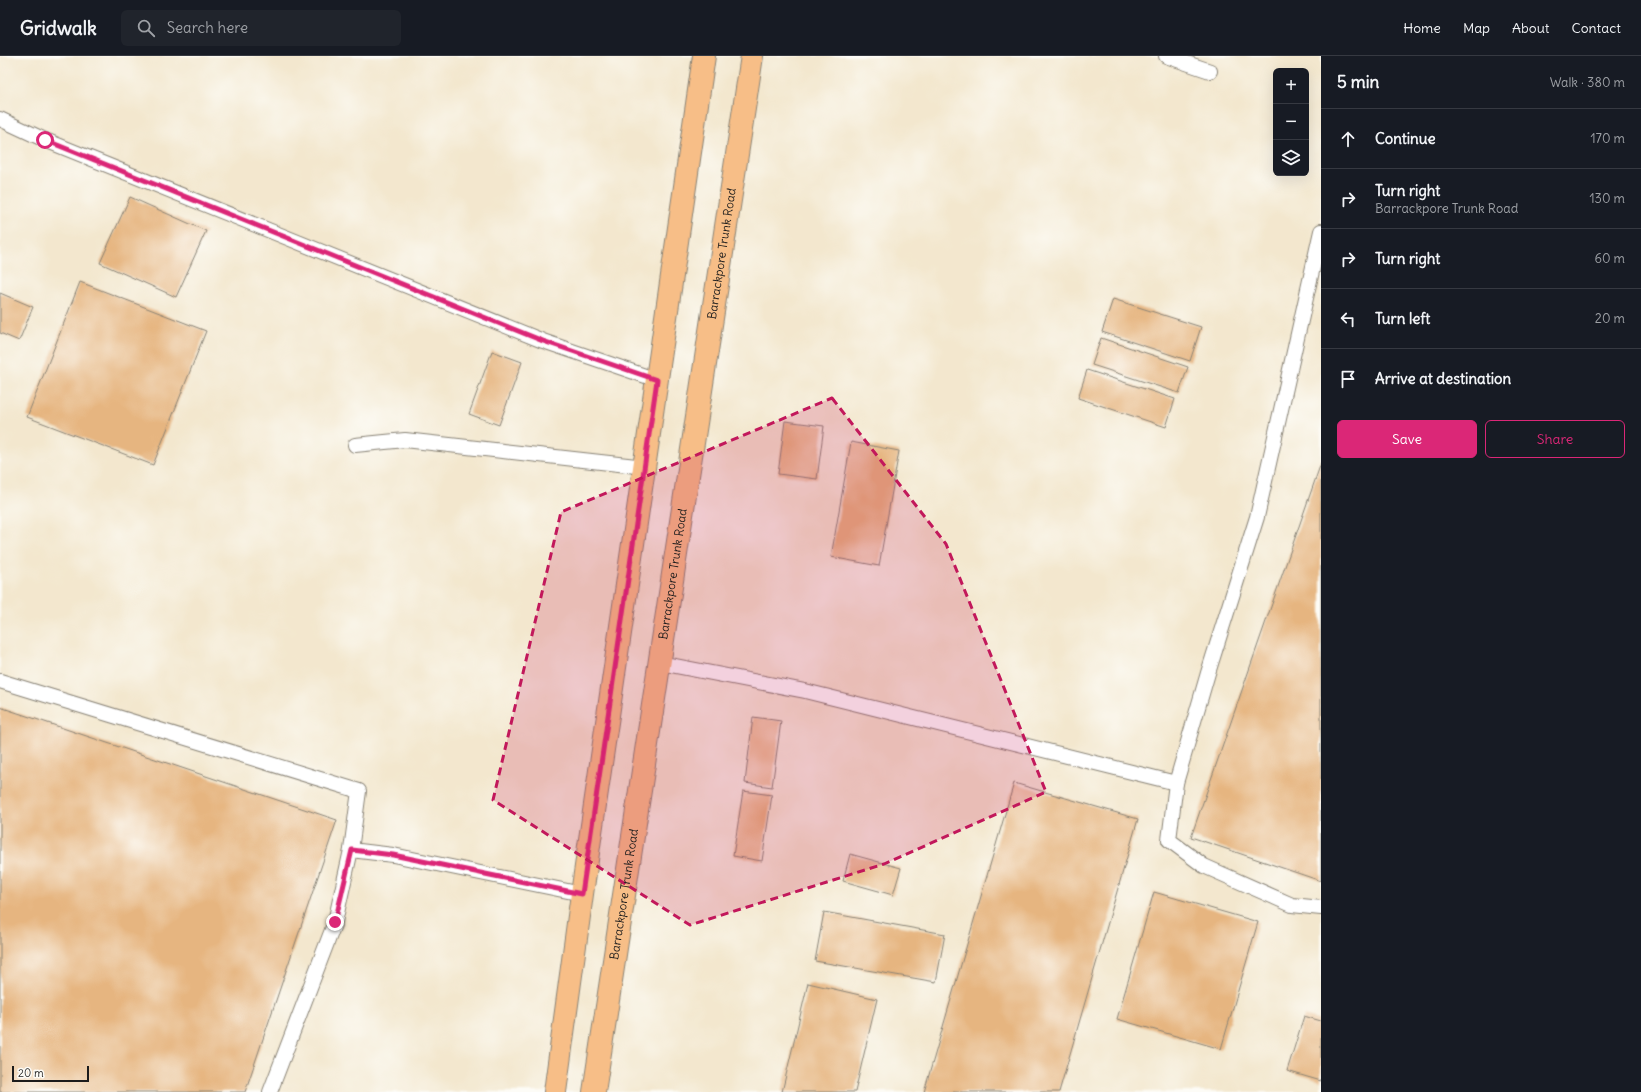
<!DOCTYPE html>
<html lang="en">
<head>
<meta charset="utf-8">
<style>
  body { margin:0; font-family:Delius,sans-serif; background:#20242c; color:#f1f3f6 }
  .controls { position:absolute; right:12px; top:12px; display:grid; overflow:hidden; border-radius:6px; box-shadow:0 4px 16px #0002 }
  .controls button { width:36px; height:36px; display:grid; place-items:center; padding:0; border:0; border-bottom:1px solid #363941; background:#171b24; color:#f1f3f6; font:20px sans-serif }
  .scale { position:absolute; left:12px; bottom:10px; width:77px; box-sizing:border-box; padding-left:4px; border:2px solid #1c1c1c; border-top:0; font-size:11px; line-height:14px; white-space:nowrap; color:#1c1c1c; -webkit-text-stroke:3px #fdfcf7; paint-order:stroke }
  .stop { position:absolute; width:12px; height:12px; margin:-9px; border:3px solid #db2777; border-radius:50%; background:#fff }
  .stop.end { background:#db2777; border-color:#fff; box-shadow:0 1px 4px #0008 }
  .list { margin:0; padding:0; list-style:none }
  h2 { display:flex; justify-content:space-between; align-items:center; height:52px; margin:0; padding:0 16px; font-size:17px }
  h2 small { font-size:13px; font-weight:400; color:#9ea1a6 }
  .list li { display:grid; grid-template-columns:26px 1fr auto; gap:12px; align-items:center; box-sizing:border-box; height:60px; padding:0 16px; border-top:1px solid #363941 }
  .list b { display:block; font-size:15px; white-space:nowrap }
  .list p { margin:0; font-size:13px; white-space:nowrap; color:#9ea1a6 }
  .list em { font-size:13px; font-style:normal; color:#9ea1a6 }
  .actions { display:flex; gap:8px; padding:12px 16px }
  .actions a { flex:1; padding:9px 0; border:1px solid #db2777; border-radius:6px; text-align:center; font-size:14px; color:#db2777 }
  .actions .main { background:#db2777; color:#fff }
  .icon { flex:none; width:22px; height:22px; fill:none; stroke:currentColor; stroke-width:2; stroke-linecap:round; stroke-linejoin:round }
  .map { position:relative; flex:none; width:1321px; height:1036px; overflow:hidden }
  header { display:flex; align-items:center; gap:24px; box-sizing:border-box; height:56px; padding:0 20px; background:#171b24; border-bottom:1px solid #363941 }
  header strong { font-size:19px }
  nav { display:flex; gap:22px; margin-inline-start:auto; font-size:14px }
  .search { width:280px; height:36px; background:#20242c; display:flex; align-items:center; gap:10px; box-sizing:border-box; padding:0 14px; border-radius:6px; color:#9ea1a6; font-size:15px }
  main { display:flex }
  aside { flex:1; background:#171b24 }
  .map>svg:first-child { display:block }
</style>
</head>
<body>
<header>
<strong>Gridwalk</strong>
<div class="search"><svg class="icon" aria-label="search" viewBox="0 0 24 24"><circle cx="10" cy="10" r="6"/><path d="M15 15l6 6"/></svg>Search here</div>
<nav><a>Home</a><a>Map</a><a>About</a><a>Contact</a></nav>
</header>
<main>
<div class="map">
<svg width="1321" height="1036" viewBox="0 0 1321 1036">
  <rect width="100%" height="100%" fill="#fdfcf7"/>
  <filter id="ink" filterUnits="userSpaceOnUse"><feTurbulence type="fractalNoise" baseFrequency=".025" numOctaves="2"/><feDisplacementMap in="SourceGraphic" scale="8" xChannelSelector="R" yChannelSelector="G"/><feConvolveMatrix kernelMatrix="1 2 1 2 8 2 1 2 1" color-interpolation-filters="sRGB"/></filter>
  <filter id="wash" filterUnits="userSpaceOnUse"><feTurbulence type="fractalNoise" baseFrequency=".012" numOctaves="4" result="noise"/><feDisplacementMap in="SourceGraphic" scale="16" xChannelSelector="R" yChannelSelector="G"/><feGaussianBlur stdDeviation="0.9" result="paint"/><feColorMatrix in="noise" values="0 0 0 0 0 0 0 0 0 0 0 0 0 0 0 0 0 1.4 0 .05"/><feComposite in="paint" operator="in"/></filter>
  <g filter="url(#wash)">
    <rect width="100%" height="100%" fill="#f3e7ce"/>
    <g id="blocks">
      <g fill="#e6b580">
        <path d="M130,141l76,34 -30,66 -76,-34z"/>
        <path d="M80,226l126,49 -53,134 -126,-48z"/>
        <path d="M0,237l33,14 -14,34 -19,-8z"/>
        <path d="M1113,243l88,28 -11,34 -88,-29z"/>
        <path d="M1101,282l87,29 -9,26 -87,-28z"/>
        <path d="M492,295l30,11 -23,63 -30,-11z"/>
        <path d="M1087,314l88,29 -9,28 -88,-29z"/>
        <path d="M785,365l39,5 -7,53 -39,-5z"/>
        <path d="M851,386l48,9 -20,115 -48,-9z"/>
        <path d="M1321,407v418l-130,-44z"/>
        <path d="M0,651l337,113 -92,272h-245z"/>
        <path d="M753,661l28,4 -9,66 -27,-4z"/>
        <path d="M1014,727l124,36 -79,273h-135z"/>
        <path d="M743,735l29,4 -10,66 -29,-5z"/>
        <path d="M850,798l51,14 -8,27 -50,-14z"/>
        <path d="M1154,836l104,30 -37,127 -104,-30z"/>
        <path d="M824,856l121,22 -9,48 -121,-21z"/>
        <path d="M808,927l69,16 -22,93h-73z"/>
        <path d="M1304,960l17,5v60l-34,-10z"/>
      </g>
    </g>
  </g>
  <g filter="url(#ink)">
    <use href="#blocks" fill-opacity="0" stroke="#888275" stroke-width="1"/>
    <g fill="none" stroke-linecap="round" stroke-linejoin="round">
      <defs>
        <g id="lane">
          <path d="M1166,0l44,15"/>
          <path d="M0,63l45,21 498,201 114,39"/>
          <path d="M355,389l50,-5 240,27"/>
          <path d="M660,607l145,28 371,92 32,-110 49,-156 64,-286"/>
          <path d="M0,625l359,110 -8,59"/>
          <path d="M1176,727l-7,57 35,26 88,39 29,3"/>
          <path d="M270,1036l65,-170 16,-72 42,5 189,39"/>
        </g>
        <g id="primary">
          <path d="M555,1036l27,-198 122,-838"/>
          <path id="s1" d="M594,1036l158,-1036"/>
        </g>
      </defs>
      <use href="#lane" stroke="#888275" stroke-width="16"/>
      <use href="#primary" stroke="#888275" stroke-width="24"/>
      <use href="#lane" stroke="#fff" stroke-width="14"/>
      <use href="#primary" stroke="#f7be87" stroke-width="22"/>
    </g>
  </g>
  <g fill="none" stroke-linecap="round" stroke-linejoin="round" filter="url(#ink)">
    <path stroke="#db2777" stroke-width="5" d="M45,84l498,201 114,39 -75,514 -189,-39 -41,-5 -17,72"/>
  </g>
  <path fill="#c2185b" fill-opacity="0.2" stroke="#c2185b" stroke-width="3" stroke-dasharray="8 5" stroke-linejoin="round" d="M832,342l114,146 100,248 -162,72 -194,61 -197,-125 68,-288z"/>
  <g text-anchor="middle" stroke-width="3" stroke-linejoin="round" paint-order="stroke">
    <g font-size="12" fill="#1c1c1c" stroke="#fdfcf7">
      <text dy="4" stroke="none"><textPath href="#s1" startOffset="848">Barrackpore Trunk Road</textPath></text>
      <text dy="4" stroke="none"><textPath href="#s1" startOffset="524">Barrackpore Trunk Road</textPath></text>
      <text dy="4" stroke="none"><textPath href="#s1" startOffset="200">Barrackpore Trunk Road</textPath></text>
    </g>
  </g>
</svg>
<div class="controls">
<button>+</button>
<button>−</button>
<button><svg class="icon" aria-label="layers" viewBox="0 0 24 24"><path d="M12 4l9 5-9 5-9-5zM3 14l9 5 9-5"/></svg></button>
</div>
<div class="scale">20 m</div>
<div class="stop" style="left:45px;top:84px"></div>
<div class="stop end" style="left:335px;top:866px"></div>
</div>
<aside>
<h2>5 min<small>Walk · 380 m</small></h2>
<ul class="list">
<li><svg class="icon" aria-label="ahead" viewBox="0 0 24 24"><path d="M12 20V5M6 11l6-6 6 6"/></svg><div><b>Continue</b></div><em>170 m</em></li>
<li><svg class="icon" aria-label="right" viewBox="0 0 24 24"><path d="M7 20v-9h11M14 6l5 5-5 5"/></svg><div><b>Turn right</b><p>Barrackpore Trunk Road</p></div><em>130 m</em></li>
<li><svg class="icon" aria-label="right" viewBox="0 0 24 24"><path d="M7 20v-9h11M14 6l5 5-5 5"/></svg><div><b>Turn right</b></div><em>60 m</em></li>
<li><svg class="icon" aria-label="left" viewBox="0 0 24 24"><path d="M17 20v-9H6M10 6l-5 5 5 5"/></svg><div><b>Turn left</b></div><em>20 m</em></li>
<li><svg class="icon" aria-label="arrive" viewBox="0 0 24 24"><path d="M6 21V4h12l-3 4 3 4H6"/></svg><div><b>Arrive at destination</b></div></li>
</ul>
<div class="actions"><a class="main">Save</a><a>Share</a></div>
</aside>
</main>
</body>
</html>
